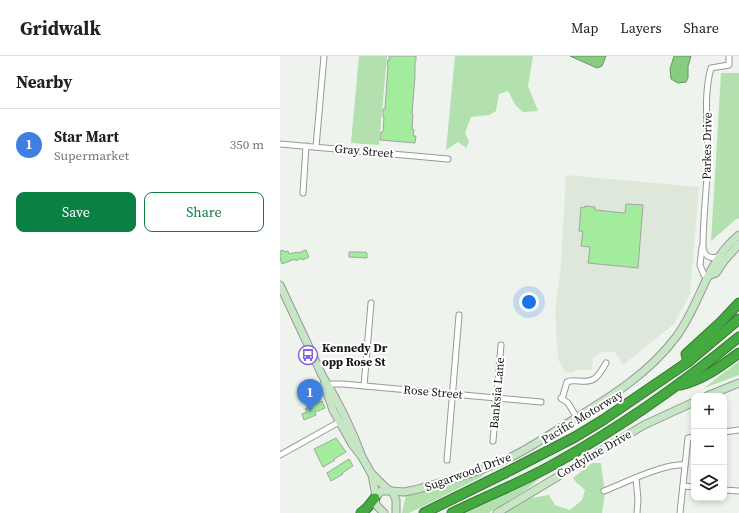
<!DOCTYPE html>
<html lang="en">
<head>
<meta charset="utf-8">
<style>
  body { margin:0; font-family:"Source Serif 4",serif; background:#f2f2f2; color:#202124 }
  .controls { position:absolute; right:12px; bottom:12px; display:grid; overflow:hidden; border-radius:8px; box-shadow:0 2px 6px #0003 }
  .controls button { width:36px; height:36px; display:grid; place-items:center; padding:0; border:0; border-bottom:1px solid #e0e0e0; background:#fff; color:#202124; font:20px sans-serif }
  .you { position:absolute; left:249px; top:246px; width:14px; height:14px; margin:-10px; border:3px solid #fff; border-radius:50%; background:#1a73e8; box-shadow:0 0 0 6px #1a73e833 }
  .badge { display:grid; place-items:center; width:26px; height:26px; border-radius:50%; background:#0b8043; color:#fff; font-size:13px; font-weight:700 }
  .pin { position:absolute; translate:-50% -33px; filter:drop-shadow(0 1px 2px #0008) }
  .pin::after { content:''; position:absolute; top:21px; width:14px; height:12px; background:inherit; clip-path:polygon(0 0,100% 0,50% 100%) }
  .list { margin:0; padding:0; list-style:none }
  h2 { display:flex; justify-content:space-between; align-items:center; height:52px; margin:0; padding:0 16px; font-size:17px }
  h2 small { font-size:13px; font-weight:400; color:#757577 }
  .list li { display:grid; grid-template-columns:26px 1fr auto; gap:12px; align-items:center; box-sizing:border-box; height:72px; padding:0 16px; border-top:1px solid #e0e0e0 }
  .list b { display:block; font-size:15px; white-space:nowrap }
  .list p { margin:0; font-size:13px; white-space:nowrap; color:#757577 }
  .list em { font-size:13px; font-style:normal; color:#757577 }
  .actions { display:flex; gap:8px; padding:12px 16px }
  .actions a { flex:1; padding:9px 0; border:1px solid #0b8043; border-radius:8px; text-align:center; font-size:14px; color:#0b8043 }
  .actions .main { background:#0b8043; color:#fff }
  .icon { flex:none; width:22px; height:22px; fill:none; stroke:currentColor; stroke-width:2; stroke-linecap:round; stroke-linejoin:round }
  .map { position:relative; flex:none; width:459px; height:457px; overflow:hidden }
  header { display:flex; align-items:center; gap:24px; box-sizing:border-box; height:56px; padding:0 20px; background:#fff; border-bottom:1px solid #e0e0e0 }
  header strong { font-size:19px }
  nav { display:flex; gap:22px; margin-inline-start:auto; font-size:14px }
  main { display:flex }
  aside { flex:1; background:#fff }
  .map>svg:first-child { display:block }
</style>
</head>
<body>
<header>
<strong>Gridwalk</strong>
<nav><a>Map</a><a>Layers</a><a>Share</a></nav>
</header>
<main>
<aside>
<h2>Nearby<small></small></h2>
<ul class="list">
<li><span class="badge" style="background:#3f7fe0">1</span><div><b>Star Mart</b><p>Supermarket</p></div><em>350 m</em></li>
</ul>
<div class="actions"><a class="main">Save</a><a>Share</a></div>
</aside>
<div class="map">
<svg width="459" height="457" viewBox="0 0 459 457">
  <rect width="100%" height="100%" fill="#eef4ed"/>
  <path fill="#dde8db" d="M286,119l133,12 -9,107 -16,30 -51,41 -8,-13h-14l-8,6 -1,12h-16l-5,3 -6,-1 -7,-13 -3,-46 6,-49z"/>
  <g fill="#b3e0af">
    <path d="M79,0h28l-8,89 -28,-2z"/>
    <path d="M175,0h78l-5,30 10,25 -15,1 -7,-6 -8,-15 -9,3 -3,17 -7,4 -18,2 -6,16 4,9 -3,6 -8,-6 -12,8z"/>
    <path d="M441,17h18v145l-4,2 -24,21z"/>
    <path d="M459,305v14l-35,13z"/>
    <path d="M312,407h9l4,31 -3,19h-97l26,-15 18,-3 6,10 15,5 12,-10 3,-10 -9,-8 -3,-4z"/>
    <path d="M214,411l-13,10 -49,25 -23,11h-7l4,-18 30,-6z"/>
    <path d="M260,422l-14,12 -37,23h-26z"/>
  </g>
  <g fill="#86cd81" stroke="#649661">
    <path d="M290,0h36l-4,10 -5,2z"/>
    <path d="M394,0h17l-3,10v12l-2,4 -8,1 -7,-4 -1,-10z"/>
  </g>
  <g fill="#a3eb9d" stroke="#a0a69f">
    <path d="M109,0h27v5h-1v15l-3,38h1l-1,15 2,1 -1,6h3l-1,7 -35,-3 1,-8h2l1,-15h-1v-8h2l3,-44h-1l1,-5 1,1z"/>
    <path d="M346,148l17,1 -5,63 -50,-5 2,-16 -9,-1 2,-15h-4l2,-24 4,1v-2l10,1v3l30,3z"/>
    <path d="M3,194l1,2 4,-1 1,3 8,-2 1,1 8,-3 3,7 -7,3 -1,-2 -5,3 -1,-2 -13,5 -2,-6v-7z"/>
    <path d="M69,196h16l2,1v5l-18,-1z"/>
    <path d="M42,345l3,7 -10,4 1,3 -12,5 -2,-6 5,-2 -2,-3 3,-1 -1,-1z"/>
    <path d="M56,382l10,14 -12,7 1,1 -12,7 -9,-18z"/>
    <path d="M69,403l4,7 -11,7 1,1 -12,7 -4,-8z"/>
  </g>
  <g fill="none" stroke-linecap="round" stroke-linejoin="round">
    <defs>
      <g id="street">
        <path d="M0,88l168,15"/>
        <path d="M36,91l8,-91"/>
        <path d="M23,137l3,-47"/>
        <path d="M422,191l-2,18 4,10 4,1"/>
        <path d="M439,200c-9,4 -14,0 -16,-8 0,-31 4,-61 5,-92 0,-28 -5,-60 3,-88l18,-3v-9"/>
        <path d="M45,330l7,-2h11l198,18"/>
        <path d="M84,330l7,-83"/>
        <path d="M281,342l7,5 9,15"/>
        <path d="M282,343l5,-17c4,-2 8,-1 12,-1 17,2 19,-5 27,-18"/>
        <path d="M444,376l15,-2"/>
        <path d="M213,385l8,-96"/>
        <path d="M0,399l59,-33 3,1"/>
        <path d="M167,404l12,-145"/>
        <path d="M356,422l2,21 -1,14"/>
        <path d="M403,430l11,1"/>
        <path d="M444,434l15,1"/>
        <path d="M324,435c20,-8 61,-28 81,-26"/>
        <path d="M400,457l8,-75 6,-1"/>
      </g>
      <g id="secondary">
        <path d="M428,220l8,-3 8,-12 15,-17"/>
        <path d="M0,229l42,90c16,26 30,54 40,82"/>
        <path d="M44,328l9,26 19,34 10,13 9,16 13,13 9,7 3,7v13"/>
        <path d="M427,340l32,-13"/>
        <path d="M92,419l4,21"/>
        <path d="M111,435l13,1 10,-2c27,-7 55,-15 81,-26 24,-9 46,-24 68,-38 42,-26 83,-49 113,-89 25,-33 30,-76 63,-102"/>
        <path d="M104,457l-8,-8 -1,-7 6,-7h8"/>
        <path d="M217,457l147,-88 50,-23"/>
      </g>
      <g id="highway">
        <path d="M408,306l-2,-8 35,-32 18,-19"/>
        <path d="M401,329c23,-6 39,-18 58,-32"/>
        <path d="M81,457l6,-5 8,-10"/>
        <path d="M144,457l87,-43 64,-33 28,-17 85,-58 51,-43"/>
        <path d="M172,457c34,-17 71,-31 104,-50 65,-36 126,-79 183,-126"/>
      </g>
    </defs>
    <use href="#street" stroke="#959b94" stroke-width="7"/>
    <use href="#secondary" stroke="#959b94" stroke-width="9"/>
    <use href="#highway" stroke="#347731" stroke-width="11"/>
    <use href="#street" stroke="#fff" stroke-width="5"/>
    <use href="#secondary" stroke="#c7e6c6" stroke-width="7"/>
    <use href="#highway" stroke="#44aa40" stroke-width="9"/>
  </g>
  <defs>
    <symbol id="bus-ring" viewBox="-11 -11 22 22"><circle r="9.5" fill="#fff" stroke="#8563de" stroke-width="1.5"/><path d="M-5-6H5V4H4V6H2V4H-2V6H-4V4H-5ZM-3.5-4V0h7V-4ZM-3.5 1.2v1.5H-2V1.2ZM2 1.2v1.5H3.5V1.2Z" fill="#8563de"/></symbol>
  </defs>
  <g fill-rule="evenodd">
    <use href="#bus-ring" x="17" y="288" width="22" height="22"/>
  </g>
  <g text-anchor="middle" stroke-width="4" stroke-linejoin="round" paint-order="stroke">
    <g font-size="12" fill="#151715" stroke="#fff">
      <text transform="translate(427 90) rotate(-89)" y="4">Parkes Drive</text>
      <text transform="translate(84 95) rotate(5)" y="4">Gray Street</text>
      <text transform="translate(153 336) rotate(5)" y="4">Rose Street</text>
      <text transform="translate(217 337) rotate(-85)" y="4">Banksia Lane</text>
      <text transform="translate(302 361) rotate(-31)" y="4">Pacific Motorway</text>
      <text transform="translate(314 398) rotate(-30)" y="4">Cordyline Drive</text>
      <text transform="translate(188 416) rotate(-20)" y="4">Sugarwood Drive</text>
    </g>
    <g font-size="12" font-weight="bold" fill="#151715" stroke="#fff" text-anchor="start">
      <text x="42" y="296">Kennedy Dr<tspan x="42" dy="14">opp Rose St</tspan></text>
    </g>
  </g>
</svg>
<div class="controls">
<button>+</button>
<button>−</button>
<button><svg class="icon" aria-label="layers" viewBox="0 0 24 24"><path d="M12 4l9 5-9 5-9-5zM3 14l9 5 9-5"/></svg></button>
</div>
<div class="you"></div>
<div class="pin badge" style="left:30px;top:356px;background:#3f7fe0">1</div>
</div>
</main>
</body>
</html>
